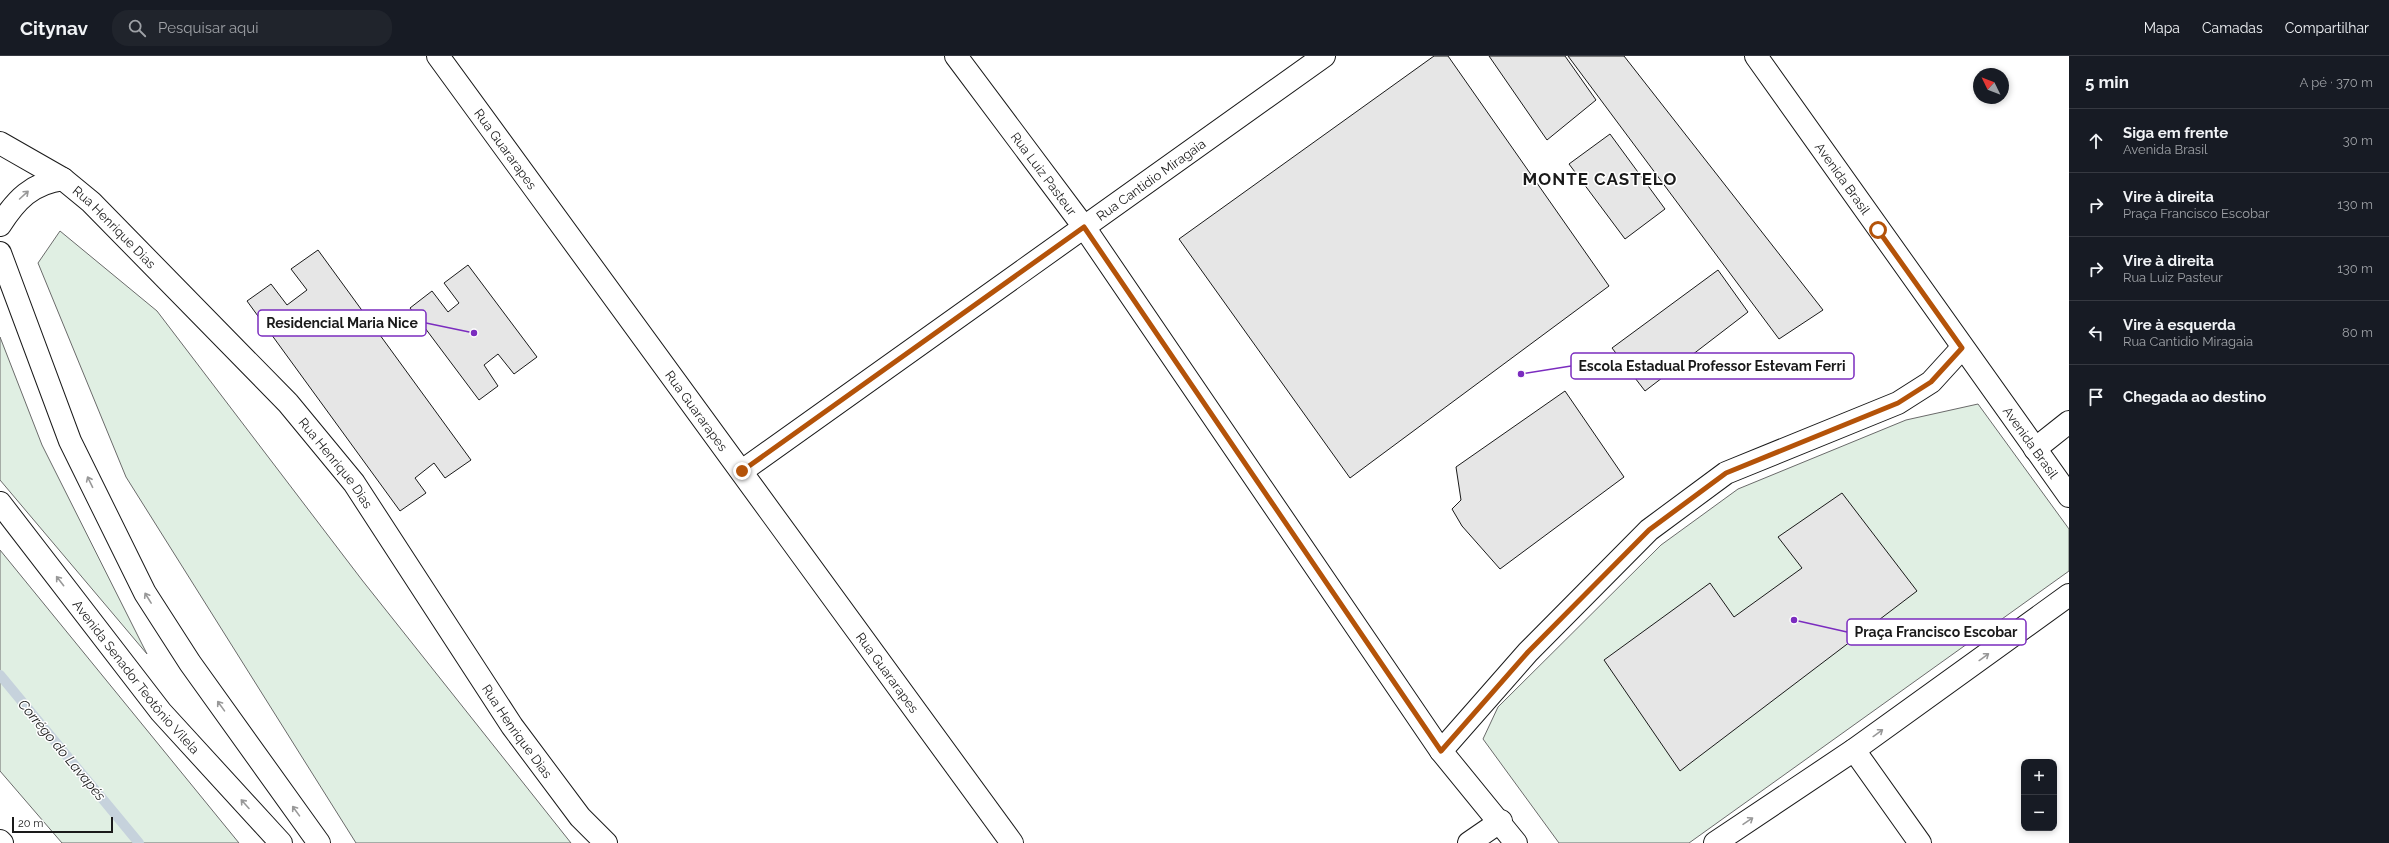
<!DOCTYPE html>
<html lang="pt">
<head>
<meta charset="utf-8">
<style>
  body { margin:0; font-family:Raleway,sans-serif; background:#20242c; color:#f1f3f6 }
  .controls { position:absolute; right:12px; bottom:12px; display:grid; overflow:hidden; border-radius:8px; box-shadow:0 2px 6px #0003 }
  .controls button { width:36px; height:36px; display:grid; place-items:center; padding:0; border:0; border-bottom:1px solid #363941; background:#171b24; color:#f1f3f6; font:20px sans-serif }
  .compass { position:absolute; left:1973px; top:12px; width:36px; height:36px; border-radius:50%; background:#171b24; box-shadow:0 2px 6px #0003; rotate:313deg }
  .scale { position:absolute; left:12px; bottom:10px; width:101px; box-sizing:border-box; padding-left:4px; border:2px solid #1a1a1a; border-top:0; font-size:11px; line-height:14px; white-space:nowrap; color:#1a1a1a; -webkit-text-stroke:3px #fff; paint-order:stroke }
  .stop { position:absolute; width:12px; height:12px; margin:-9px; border:3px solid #b45309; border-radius:50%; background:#fff }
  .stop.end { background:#b45309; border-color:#fff; box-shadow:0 1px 4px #0008 }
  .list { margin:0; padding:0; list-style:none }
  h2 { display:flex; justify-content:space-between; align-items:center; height:52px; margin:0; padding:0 16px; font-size:17px }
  h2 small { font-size:13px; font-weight:400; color:#9ea1a6 }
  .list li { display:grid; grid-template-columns:26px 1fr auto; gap:12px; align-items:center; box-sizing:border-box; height:64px; padding:0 16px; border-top:1px solid #363941 }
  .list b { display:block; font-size:15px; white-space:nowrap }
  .list p { margin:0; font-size:13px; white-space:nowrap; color:#9ea1a6 }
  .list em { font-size:13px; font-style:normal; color:#9ea1a6 }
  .icon { flex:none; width:22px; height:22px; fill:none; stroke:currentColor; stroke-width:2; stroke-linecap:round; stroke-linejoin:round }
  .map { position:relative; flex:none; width:2069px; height:787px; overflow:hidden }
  header { display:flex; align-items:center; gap:24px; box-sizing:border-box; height:56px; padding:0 20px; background:#171b24; border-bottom:1px solid #363941 }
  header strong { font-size:19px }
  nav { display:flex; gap:22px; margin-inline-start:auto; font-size:14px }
  .search { width:280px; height:36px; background:#20242c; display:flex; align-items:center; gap:10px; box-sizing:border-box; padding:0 14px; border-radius:16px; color:#9ea1a6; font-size:15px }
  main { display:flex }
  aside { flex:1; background:#171b24 }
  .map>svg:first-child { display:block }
</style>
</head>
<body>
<header>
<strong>Citynav</strong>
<div class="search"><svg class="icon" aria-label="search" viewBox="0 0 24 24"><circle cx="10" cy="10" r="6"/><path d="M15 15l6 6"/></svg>Pesquisar aqui</div>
<nav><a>Mapa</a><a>Camadas</a><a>Compartilhar</a></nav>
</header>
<main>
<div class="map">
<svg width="2069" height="787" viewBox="0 0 2069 787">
  <rect width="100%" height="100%" fill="#fff"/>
  <g fill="#e0efe3" stroke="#6a6a6a">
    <path d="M60,175l97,80 205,269 209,263h-215l-230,-366 -88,-214z"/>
    <path d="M0,281l42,108 105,209 -147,-174z"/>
    <path d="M1978,348l91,125v42l-380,272h-130l-76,-104 15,-32 163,-162 77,-56 168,-69z"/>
    <path d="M0,494l239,293h-177l-62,-72z"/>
  </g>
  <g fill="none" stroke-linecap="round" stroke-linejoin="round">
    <path stroke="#c6d2dc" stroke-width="10" d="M0,619l139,168"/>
  </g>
  <g fill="#e6e6e6" stroke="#1a1a1a">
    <path d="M1434,0h14l161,230 -259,192 -171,-239z"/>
    <path d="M1489,0h76l31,44 -49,40z"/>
    <path d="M1568,0h56l199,254 -44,29z"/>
    <path d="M1610,78l55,75 -40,30 -56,-75z"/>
    <path d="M318,194l153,210 -26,18 -11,-15 -19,15 11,15 -26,18 -153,-210 24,-17 16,21 20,-15 -16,-21z"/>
    <path d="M468,209l69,92 -23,17 -16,-20 -14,11 14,21 -19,14 -69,-92 22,-17 16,21 11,-9 -15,-20z"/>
    <path d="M1718,214l30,42 -103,79 -33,-43z"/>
    <path d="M1565,335l59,86 -124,92 -38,-43 -10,-17 9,-9 -5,-33z"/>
    <path d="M1842,437l75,98 -237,180 -76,-111 106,-77 24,34 68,-49 -24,-31z"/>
  </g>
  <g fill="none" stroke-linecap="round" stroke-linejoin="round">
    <defs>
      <g id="street">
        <path id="s1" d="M438,0l574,787"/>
        <path id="s2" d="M956,0l128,171 357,524 75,92"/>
        <path id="s3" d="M1756,0l313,440"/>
        <path id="s4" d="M0,87l63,36 28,23 197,201 66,80 158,243 68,91 26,26"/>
        <path d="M0,169c16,-25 32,-42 63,-46"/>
        <path d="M2035,393l34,-27"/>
        <path id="s5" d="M742,415l582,-415"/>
        <path d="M1854,694l66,93"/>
        <path d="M1441,695l87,-99 121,-122 77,-57 172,-70 33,-21 31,-34"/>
        <path d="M1469,787l32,-22"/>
        <path d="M1715,787l139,-93 215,-155"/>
      </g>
      <g id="highway">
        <path d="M0,197l70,188 75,152 45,70 129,180"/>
        <path id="s6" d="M0,447l161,209 120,131"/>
        <path d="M0,785l2,2"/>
      </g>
    </defs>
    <use href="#street" stroke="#1a1a1a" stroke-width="24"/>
    <use href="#highway" stroke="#1a1a1a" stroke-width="24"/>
    <use href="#street" stroke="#fff" stroke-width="22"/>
    <use href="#highway" stroke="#fff" stroke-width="22"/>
  </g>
  <defs><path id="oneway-shaft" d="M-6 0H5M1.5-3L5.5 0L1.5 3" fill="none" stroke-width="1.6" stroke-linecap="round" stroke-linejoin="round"/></defs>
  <g stroke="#989898">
    <use href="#oneway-shaft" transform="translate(24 139) rotate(-42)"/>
    <use href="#oneway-shaft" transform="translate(90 426) rotate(-116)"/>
    <use href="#oneway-shaft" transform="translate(60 525) rotate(-128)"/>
    <use href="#oneway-shaft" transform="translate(148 542) rotate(-122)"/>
    <use href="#oneway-shaft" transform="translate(1984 601) rotate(-36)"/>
    <use href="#oneway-shaft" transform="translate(221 650) rotate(-126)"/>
    <use href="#oneway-shaft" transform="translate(1878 677) rotate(-36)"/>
    <use href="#oneway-shaft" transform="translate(245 748) rotate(-132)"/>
    <use href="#oneway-shaft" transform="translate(296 755) rotate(-126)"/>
    <use href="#oneway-shaft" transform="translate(1748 765) rotate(-34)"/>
  </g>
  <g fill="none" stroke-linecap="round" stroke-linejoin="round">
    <path stroke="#b45309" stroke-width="5" d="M742,415l342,-244 357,524 87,-99 121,-122 77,-57 172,-70 33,-21 31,-34 -84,-118"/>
  </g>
  <g text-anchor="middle" stroke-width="3" stroke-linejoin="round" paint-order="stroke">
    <g font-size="13" fill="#1a1a1a" stroke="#fff">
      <text dy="5" stroke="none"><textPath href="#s1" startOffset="115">Rua Guararapes</textPath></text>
      <text dy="5" stroke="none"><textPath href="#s2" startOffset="147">Rua Luiz Pasteur</textPath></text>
      <text dy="5" stroke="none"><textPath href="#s3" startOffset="150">Avenida Brasil</textPath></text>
      <text dy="5" stroke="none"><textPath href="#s5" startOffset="502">Rua Cantidio Miragaia</textPath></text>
      <text dy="5" stroke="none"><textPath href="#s4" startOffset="143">Rua Henrique Dias</textPath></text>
      <text dy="5" stroke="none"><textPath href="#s1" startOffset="439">Rua Guararapes</textPath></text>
      <text dy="5" stroke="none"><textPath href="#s3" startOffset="474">Avenida Brasil</textPath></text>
      <text dy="5" stroke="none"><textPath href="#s4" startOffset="467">Rua Henrique Dias</textPath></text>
      <text dy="5" stroke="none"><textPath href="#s1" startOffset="763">Rua Guararapes</textPath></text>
      <text dy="5" stroke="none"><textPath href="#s6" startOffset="221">Avenida Senador Teotônio Vilela</textPath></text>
      <text dy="5" stroke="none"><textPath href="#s4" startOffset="791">Rua Henrique Dias</textPath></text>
    </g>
    <g font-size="14" font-style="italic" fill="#1a1a1a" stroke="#fff">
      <text transform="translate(62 694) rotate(50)" y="5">Corrégo do Lavapés</text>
    </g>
    <g font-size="17" font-weight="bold" letter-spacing="1" fill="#1a1a1a" stroke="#fff">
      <text x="1600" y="129">MONTE CASTELO</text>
    </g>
  </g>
  <path fill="none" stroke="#7b2cbf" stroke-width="1.5" d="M474 277L426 267M1521 318L1571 310M1794 564L1847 576"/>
  <g fill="#7b2cbf" stroke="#fff" stroke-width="1.5">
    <circle cx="474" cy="277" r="4"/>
    <circle cx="1521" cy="318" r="4"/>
    <circle cx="1794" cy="564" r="4"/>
  </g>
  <g fill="#fff" stroke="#7b2cbf" stroke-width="1.5">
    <rect x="258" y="254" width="168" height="26" rx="4"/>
    <rect x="1571" y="297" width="283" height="26" rx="4"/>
    <rect x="1847" y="563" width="179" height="26" rx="4"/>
  </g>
  <g font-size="14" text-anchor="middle" font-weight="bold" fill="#1a1a1a">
    <text x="342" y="272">Residencial Maria Nice</text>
    <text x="1712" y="315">Escola Estadual Professor Estevam Ferri</text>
    <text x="1936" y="581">Praça Francisco Escobar</text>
  </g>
</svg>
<div class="controls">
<button>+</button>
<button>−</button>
</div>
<svg class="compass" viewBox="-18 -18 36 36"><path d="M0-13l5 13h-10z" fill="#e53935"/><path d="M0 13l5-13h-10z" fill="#9ea1a6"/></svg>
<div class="scale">20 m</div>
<div class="stop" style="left:1878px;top:174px"></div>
<div class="stop end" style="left:742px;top:415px"></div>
</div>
<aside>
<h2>5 min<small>A pé · 370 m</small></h2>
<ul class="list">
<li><svg class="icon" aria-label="ahead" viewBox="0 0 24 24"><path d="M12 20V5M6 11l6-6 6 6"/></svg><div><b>Siga em frente</b><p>Avenida Brasil</p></div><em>30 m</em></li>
<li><svg class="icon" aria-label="right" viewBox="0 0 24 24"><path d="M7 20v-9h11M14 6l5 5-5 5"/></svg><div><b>Vire à direita</b><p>Praça Francisco Escobar</p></div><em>130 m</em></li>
<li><svg class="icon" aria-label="right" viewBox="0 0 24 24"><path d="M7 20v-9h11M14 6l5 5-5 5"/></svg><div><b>Vire à direita</b><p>Rua Luiz Pasteur</p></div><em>130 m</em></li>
<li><svg class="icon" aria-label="left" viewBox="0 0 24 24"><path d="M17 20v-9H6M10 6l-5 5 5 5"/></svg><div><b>Vire à esquerda</b><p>Rua Cantidio Miragaia</p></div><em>80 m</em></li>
<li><svg class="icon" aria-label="arrive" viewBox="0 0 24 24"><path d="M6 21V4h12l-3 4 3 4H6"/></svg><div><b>Chegada ao destino</b></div></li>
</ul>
</aside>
</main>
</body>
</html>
